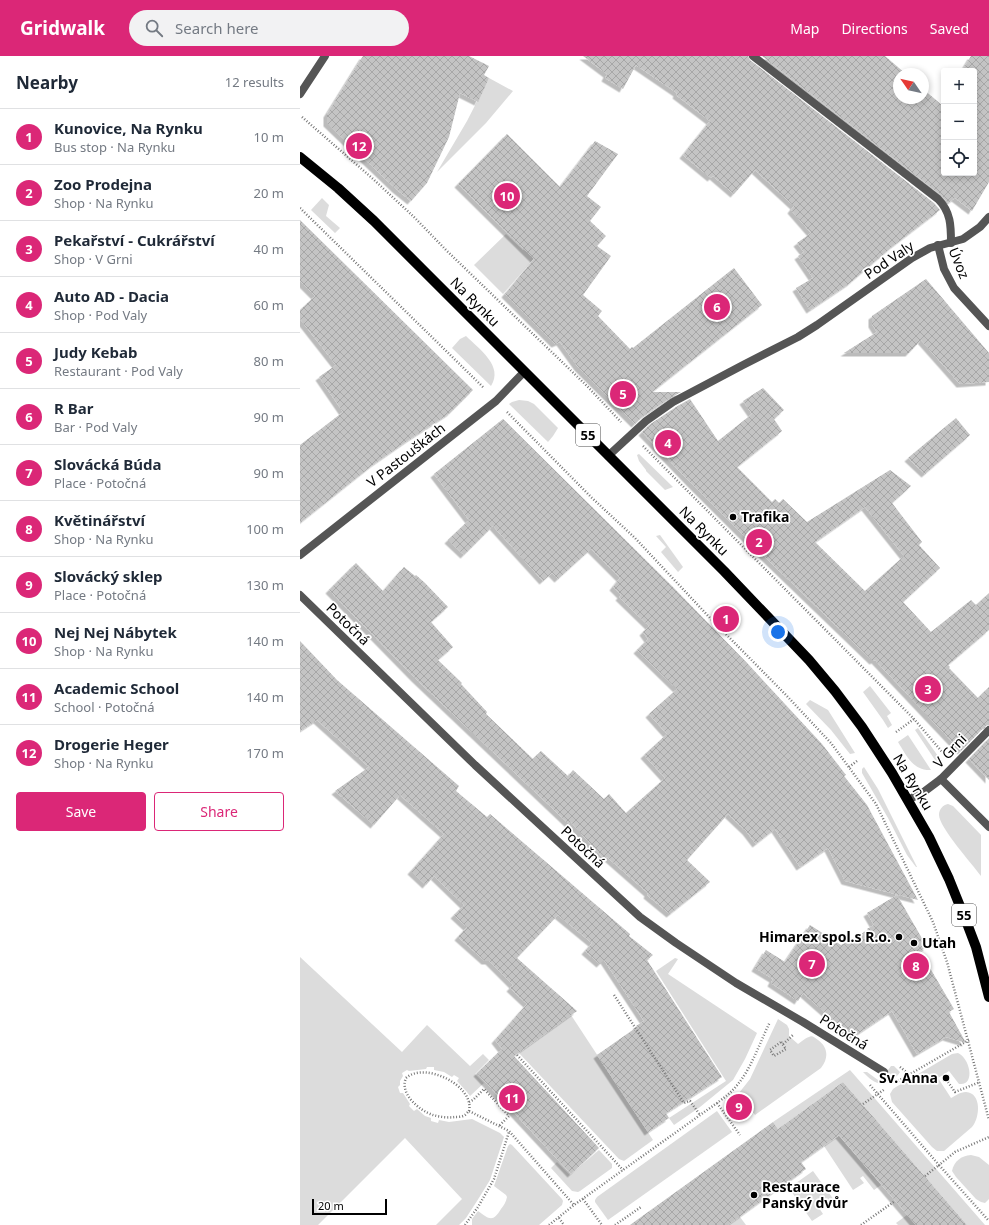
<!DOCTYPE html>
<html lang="en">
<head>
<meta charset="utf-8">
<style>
  body { margin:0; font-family:"Noto Sans",sans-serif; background:#f2f2f3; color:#1f2937 }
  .controls { position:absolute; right:12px; top:12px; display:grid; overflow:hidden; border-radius:4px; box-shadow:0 2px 6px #0003 }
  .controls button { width:36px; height:36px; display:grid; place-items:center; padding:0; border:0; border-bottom:1px solid #e0e1e3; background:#fff; color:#1f2937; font:20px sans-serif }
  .compass { position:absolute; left:593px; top:12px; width:36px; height:36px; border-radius:50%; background:#fff; box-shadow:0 2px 6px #0003; rotate:304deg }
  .scale { position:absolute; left:12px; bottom:10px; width:75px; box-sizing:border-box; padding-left:4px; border:2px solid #000; border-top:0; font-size:11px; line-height:14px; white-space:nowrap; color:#000; -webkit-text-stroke:3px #fff; paint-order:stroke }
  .you { position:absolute; left:478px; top:576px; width:14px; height:14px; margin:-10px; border:3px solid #fff; border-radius:50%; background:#1a73e8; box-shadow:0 0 0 6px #1a73e833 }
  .badge { display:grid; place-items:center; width:26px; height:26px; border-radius:50%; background:#db2777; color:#fff; font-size:13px; font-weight:700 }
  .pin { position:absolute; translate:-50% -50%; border:2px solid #fff; box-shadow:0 1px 4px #0006 }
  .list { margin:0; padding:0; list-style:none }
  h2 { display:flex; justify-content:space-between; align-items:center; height:52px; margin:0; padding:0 16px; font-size:17px }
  h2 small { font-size:13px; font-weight:400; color:#747a83 }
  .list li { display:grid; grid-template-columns:26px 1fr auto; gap:12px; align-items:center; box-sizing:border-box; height:56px; padding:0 16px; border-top:1px solid #e0e1e3 }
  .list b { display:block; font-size:15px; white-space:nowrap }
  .list p { margin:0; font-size:13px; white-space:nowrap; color:#747a83 }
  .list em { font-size:13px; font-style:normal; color:#747a83 }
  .actions { display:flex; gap:8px; padding:12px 16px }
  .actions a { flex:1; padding:9px 0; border:1px solid #db2777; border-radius:4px; text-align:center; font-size:14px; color:#db2777 }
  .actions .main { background:#db2777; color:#fff }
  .icon { flex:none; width:22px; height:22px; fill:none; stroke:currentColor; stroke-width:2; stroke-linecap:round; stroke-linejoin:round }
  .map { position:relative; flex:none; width:689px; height:1169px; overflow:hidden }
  header { display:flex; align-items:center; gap:24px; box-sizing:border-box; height:56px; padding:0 20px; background:#db2777; color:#fff }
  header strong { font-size:19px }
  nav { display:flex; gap:22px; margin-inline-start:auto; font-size:14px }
  .search { width:280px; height:36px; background:#f2f2f3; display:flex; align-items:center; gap:10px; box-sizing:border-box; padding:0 14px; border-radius:22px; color:#747a83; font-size:15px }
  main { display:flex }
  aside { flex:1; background:#fff }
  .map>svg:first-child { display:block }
</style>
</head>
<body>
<header>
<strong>Gridwalk</strong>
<div class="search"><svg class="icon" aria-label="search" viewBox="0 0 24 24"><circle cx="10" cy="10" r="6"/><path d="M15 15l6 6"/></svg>Search here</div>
<nav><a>Map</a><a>Directions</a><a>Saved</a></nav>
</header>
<main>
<aside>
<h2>Nearby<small>12 results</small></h2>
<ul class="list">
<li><span class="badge">1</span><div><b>Kunovice, Na Rynku</b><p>Bus stop · Na Rynku</p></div><em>10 m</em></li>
<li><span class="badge">2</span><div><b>Zoo Prodejna</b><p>Shop · Na Rynku</p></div><em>20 m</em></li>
<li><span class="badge">3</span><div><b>Pekařství - Cukrářství</b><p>Shop · V Grni</p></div><em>40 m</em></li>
<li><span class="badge">4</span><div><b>Auto AD - Dacia</b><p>Shop · Pod Valy</p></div><em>60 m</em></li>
<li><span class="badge">5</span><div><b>Judy Kebab</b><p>Restaurant · Pod Valy</p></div><em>80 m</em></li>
<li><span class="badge">6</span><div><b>R Bar</b><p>Bar · Pod Valy</p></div><em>90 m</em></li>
<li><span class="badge">7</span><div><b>Slovácká Búda</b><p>Place · Potočná</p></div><em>90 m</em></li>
<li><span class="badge">8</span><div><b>Květinářství</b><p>Shop · Na Rynku</p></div><em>100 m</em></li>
<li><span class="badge">9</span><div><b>Slovácký sklep</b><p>Place · Potočná</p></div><em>130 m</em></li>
<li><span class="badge">10</span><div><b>Nej Nej Nábytek</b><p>Shop · Na Rynku</p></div><em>140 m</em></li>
<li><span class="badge">11</span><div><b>Academic School</b><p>School · Potočná</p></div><em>140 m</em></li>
<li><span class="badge">12</span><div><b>Drogerie Heger</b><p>Shop · Na Rynku</p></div><em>170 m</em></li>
</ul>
<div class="actions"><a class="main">Save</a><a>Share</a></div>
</aside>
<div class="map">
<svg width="689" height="1169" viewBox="0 0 689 1169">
  <defs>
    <pattern id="building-cross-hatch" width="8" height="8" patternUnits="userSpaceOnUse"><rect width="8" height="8" fill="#c4c4c4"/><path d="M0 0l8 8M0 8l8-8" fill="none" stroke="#a7a7a7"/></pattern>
    <filter id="shadow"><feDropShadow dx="-3.5" dy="3.5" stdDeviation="0" flood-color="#0004"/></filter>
  </defs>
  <rect width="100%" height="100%" fill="#fff"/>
  <g fill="#dcdcdc">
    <path d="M189,22l24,13 -27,32 -49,49 30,-51z"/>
    <path d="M22,142l7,7 -3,11 14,12 -5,5 -24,-23z"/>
    <path d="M286,142l-83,96 -29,-29 32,-31 17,16 49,-49z"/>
    <path d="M166,280c13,13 38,30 25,50l-39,-38 8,-9z"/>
    <path d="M219,344l9,1 6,3 24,24 -5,8 -5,6 -39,-38 3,-2z"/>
    <path d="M339,398l34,33 -8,3 -19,-19v-1l-7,-9 -2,-6z"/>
    <path d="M360,479l23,32 -5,5 -17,-20 5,-5 -10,-11z"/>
    <path d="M570,630l21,27 -4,3 5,9 -4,3 -5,-8 -20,-28z"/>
    <path d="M510,644l18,10 27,43 -5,1 -19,-24 -25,-26z"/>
    <path d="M618,672l25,35 -4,3 -24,-36z"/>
    <path d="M608,679l23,35c-18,1 -25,-15 -33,-28z"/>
    <path d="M564,711l14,22 39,78h-1l-9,-12 -19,-37 -26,-45v-4z"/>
    <path d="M648,748l5,2 28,29v41c-8,-11 -42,-49 -42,-61 0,-6 4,-10 9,-11z"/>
    <path d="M0,901l102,95 25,-27 43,41 13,-12 6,6 -14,14 9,9 -14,13 -3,-4 -10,-11 2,-3 -5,-3 -2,2 -8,-5 -10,-2v-3h-7l-1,2 -17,2 -2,-1 -5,3 1,3 -3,5v4l-2,2 2,6h3l7,11 -1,2 5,5 3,-2 8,7 6,2v3l7,2 1,-3 10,2 23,-3 28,14 4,4 -14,43 -13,21 -11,17 -7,7h-23l26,-26 -57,-61 -87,87h-18z"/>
    <path d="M375,902l3,1 -10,15 89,59 -12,26 -12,21 -33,27 -26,18 -5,-7 57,-37 -70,-110z"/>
    <path d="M271,959l82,125 -29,21 -5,-2 -100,-106z"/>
    <path d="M478,963l9,6 2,4v7l9,8c3,-2 7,-6 11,-7 3,-2 6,1 9,3 10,7 11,18 3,28l-66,47 -16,-22 11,-14z"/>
    <path d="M658,997c12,5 18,33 1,31l-10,-13 -11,7 13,20c4,-2 9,-6 15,-6 16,1 14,26 6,35l-28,24h-7l-5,-4 -40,-45 -2,-8 3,-5 3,-2 56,-33z"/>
    <path d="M591,1010h3l6,6c-2,4 -6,6 -9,8 -12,8 -19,1 -28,-8h4l11,8 5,-3z"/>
    <path d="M550,1014l135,155h-18l-124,-143 -65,47 -5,-7z"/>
    <path d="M417,1055l15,21 -124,88 -13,-18v-2l2,-3z"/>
    <path d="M539,1080l42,49 -7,5 -11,-14 -3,2 4,5 -11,7 -29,-44z"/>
    <path d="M210,1088l2,1 50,54 1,2 -1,4 -23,20h-67v-6l6,-8c12,9 15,11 23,-2 3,-4 5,-7 6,-12l-1,-2 -12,-9 14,-40z"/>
    <path d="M299,1094l13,14v4l-32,23 -2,1 -6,-1 -21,-23 6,-6 13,13z"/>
    <path d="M671,1099l8,2 10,8v34l-4,4 -4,-1 -5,-3 -20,-22 -4,-6c2,-10 9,-15 19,-16z"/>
    <path d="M513,1115l21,29 -11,8 -2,-2 -2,2 4,6 -11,7 -23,-33z"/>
    <path d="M607,1159l9,10h-18l-2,-2z"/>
    <path d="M440,1161l6,8h-18z"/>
  </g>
  <g fill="url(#building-cross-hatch)" fill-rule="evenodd" filter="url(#shadow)">
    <path d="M63,0h106l20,10 -5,9 5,3 -11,24 -18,-9 -11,44 -22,46 -16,18 -15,-12 -69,-66v-9z"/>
    <path d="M283,0h165l2,4 184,143 6,7 -47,36 -43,37 -40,27 -14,-22 17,-10 -15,-22 6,-4 -7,-9 14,-10 -20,-23 3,-4 -39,-36 -21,24 -21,-18 -2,2 -28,-23 27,-34 -34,-26 1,-2 -41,-28 -13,24 -18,-11 2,-4z"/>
    <path d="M462,0h123l21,18h-7v24h24v-9l20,17 1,-2v69h30v-102h-12l9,-15h18v126l-17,29 -17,-13 -7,5 -7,-8z"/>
    <path d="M207,78l53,53 35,-46 23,13 -31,42 14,11 -11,14 16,15 -9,10 14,10 -28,39 19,16 -4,5 32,33 2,-2 1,1 101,-80 28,37 -110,87h29l-11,6 -27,18 -8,8 -57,-57 -18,-25 -5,2 -50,-50 29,-35 -76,-75z"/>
    <path d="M0,164l173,170 -23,23 -40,26 -36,25 -74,59v-78l43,-33 -24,-35 17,-12 -36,-46v-9l15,-14 -15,-15z"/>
    <path d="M626,223l63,74v29l-29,2 -39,-44 -12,13h-65l33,-21 -5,-8v-8z"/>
    <path d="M463,332l21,22 -10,9 8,12 -45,36 35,35 3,-3 4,4 4,-4 24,23 83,-52 21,16 -19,17 30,39 -3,3 21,23 -37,34 28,30 40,-32 5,5 13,-12v37l-41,35 2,2 -1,1 29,30 11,-11v38l-4,1 -24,25 -86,-91 -2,1 -109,-105 -74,-74 -48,-50 7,-7 27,-18 14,-8 28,42 34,-27 -9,-13zM565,451l39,49 -39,35 -50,-49z"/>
    <path d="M656,362l14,17 -45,39 -17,-16z"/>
    <path d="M203,363l169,167 75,77 75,81 24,31 -2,1 23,29 51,95 -73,-19 -17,-33 -28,19 -25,-38 -19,15 -10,-13 -18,-17 -41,46 23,22 -40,32 -23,-19 1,-2 -41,-36 -3,2 -33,-37 -2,2 -154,-146 -86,-88 27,-27 27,28 21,-24 11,9 1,-1 9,8 23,24 -17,15 22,25 -15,13 24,23 -1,1 26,28 -1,2 47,45 8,-8 27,25 5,-6 31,29 5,-5 17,19 39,-35 -21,-23 23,-21 -18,-20 28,-25 -40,-39 11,-11 -5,-7 6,-6 -30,-29 2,-2 -8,-8 7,-9 -29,-29 -33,30 -6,-6 -9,8 -50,-55 -29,29 -16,-15 21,-20 -35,-46z"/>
    <path d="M0,585l37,39 122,106 -3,5 31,26 3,-3 140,120 -1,2 24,19 -6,5 75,117 -56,36 3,5 -21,14 -51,-77 40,-28 -1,-1 8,-5 -40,-61 -4,4 -15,-13 7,-8 -34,-28 -41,43 60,53 -63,45 85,92 -28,26 -94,-101 25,-24 -7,-9 32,-36 -17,-16 3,-3 -24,-24h-4l-27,-24 9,-10 -13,-12 10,-10 -30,-29 -8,9 -15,-14 33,-37 -44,-39 -26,30 -39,-34 34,-24 -52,-47 -17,11z"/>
    <path d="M689,682v42l-20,-21z"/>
    <path d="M597,839l30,52 -7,4 34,58 -5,3 17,31 -20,-6 -29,17 -25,-43 -39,26 -50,-44 -5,8 -27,-18 2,-4 -18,-11 11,-18 19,12 25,-37 31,20 27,-15 -1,-1 7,-4 -7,-12z"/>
    <path d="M543,1026l124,143h-51l-77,-90 -38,27 5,7 -78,56h-98l143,-103 5,7z"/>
  </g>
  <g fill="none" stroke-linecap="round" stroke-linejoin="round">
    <g stroke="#777" stroke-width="2.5" stroke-dasharray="1 2" stroke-linecap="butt">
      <path d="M2,61l70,61 42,39 32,33 142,137 33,35"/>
      <path d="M0,152l184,180"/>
      <path d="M207,356l84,85 44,41 76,81 75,76 45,48 45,61 57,118 14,40 42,158"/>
      <path d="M343,390l271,273 29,34"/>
      <path d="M596,676l18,-13"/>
      <path d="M549,711l8,-6"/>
      <path d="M314,939l70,108 6,-2 10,14"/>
      <path d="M481,986l5,7 -12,7 -4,-6z"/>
      <path d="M483,988l10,-9"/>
      <path d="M217,999l106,115"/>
      <path d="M600,1011l9,7"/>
      <path d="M598,1025l71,-41"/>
      <path d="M648,1026l7,10 25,-10"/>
      <path d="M570,1029l69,80 16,-13 34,-15"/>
      <path d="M169,1046l4,-2 11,-11 25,27 -10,10"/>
      <path d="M417,1047l23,32"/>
      <path d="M563,1048l22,-15"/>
      <path d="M169,1055c6,-25 -44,-50 -63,-33 -7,16 14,33 27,37 7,2 15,3 22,2 3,0 7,0 10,-2 1,-1 3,-3 4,-4l40,20 65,74"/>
      <path d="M625,1120l14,-11 50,56"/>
      <path d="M283,1143l19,26"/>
      <path d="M259,1162l5,7"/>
      <path d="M165,1169l13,-18 16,-28 15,-47"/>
      <path d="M249,1169l25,-20 49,-35 94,-67c8,-6 15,-11 21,-19 14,-17 22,-42 32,-62"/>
      <path d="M315,1169l26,-18"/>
      <path d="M561,1169l34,-24"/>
    </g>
    <g stroke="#555" stroke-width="8">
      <path d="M453,0l185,143c13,13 13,27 13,44"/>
      <path d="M0,38l25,-38"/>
      <path d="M638,189l6,24 10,19 35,38"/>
      <path d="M308,400l38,-35 27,-19 70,-37 55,-28 19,-12 95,-67 18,-10 33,-9 17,-12 9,-10"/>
      <path d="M0,499l196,-154 28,-29"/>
      <path d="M0,539l175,170 165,152 36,26 60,40 67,39 81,50"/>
      <path d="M641,723l48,48"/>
      <path d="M608,744l17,-9 16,-12 48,-49"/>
    </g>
    <path stroke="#000" stroke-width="10" d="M0,101l38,31 36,33 350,350 85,89 26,31 27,36 30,46 37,64 20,42 19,47 8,21 13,50"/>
  </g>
  <g fill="#000" stroke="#fff" stroke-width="1.5">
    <circle cx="433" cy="461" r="4"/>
    <circle cx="599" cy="881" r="4"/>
    <circle cx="614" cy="887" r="4"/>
    <circle cx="646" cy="1022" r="4"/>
    <circle cx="454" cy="1139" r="4"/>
  </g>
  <g text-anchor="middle" stroke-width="3.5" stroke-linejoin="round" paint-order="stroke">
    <g fill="#fff" stroke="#4c4c4c" stroke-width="1">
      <rect x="276" y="368" width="24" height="22" rx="3"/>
      <rect x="652" y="848" width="24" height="22" rx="3"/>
    </g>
    <g font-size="13" font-weight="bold" fill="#000">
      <text x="288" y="384">55</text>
      <text x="664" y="864">55</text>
    </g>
    <g font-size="14" fill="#000" stroke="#fff">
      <text transform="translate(589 204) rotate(-34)" y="5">Pod Valy</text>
      <text transform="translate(659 207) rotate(68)" y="5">Úvoz</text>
      <text transform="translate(175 246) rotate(45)" y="5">Na Rynku</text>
      <text transform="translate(106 399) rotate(-38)" y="5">V Pastouškách</text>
      <text transform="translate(404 475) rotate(45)" y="5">Na Rynku</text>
      <text transform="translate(48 568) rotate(44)" y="5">Potočná</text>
      <text transform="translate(650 695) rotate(-46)" y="5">V Grni</text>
      <text transform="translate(613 726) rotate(59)" y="5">Na Rynku</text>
      <text transform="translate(283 791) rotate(43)" y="5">Potočná</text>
      <text transform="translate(544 976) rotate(32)" y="5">Potočná</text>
    </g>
    <g font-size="14" font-weight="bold" fill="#000" stroke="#fff" text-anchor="start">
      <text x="441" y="466">Trafika</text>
      <text x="591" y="886" text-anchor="end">Himarex spol.s R.o.</text>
      <text x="622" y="892">Utah</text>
      <text x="638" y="1027" text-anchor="end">Sv. Anna</text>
      <text x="462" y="1136">Restaurace<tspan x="462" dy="16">Panský dvůr</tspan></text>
    </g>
  </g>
</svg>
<div class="controls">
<button>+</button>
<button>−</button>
<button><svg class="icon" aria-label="locate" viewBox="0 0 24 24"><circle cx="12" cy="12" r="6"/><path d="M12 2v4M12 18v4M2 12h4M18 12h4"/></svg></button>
</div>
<svg class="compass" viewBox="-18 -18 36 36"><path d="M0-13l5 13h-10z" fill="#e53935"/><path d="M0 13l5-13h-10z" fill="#747a83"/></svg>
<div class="scale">20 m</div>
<div class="you"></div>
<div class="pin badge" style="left:426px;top:563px">1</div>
<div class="pin badge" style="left:459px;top:486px">2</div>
<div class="pin badge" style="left:628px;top:633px">3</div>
<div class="pin badge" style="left:368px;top:387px">4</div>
<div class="pin badge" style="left:323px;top:338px">5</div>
<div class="pin badge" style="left:417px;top:251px">6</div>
<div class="pin badge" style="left:512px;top:908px">7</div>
<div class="pin badge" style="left:616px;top:910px">8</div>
<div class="pin badge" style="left:439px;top:1051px">9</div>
<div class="pin badge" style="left:207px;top:140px">10</div>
<div class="pin badge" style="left:212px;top:1042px">11</div>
<div class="pin badge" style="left:59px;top:90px">12</div>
</div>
</main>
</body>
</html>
